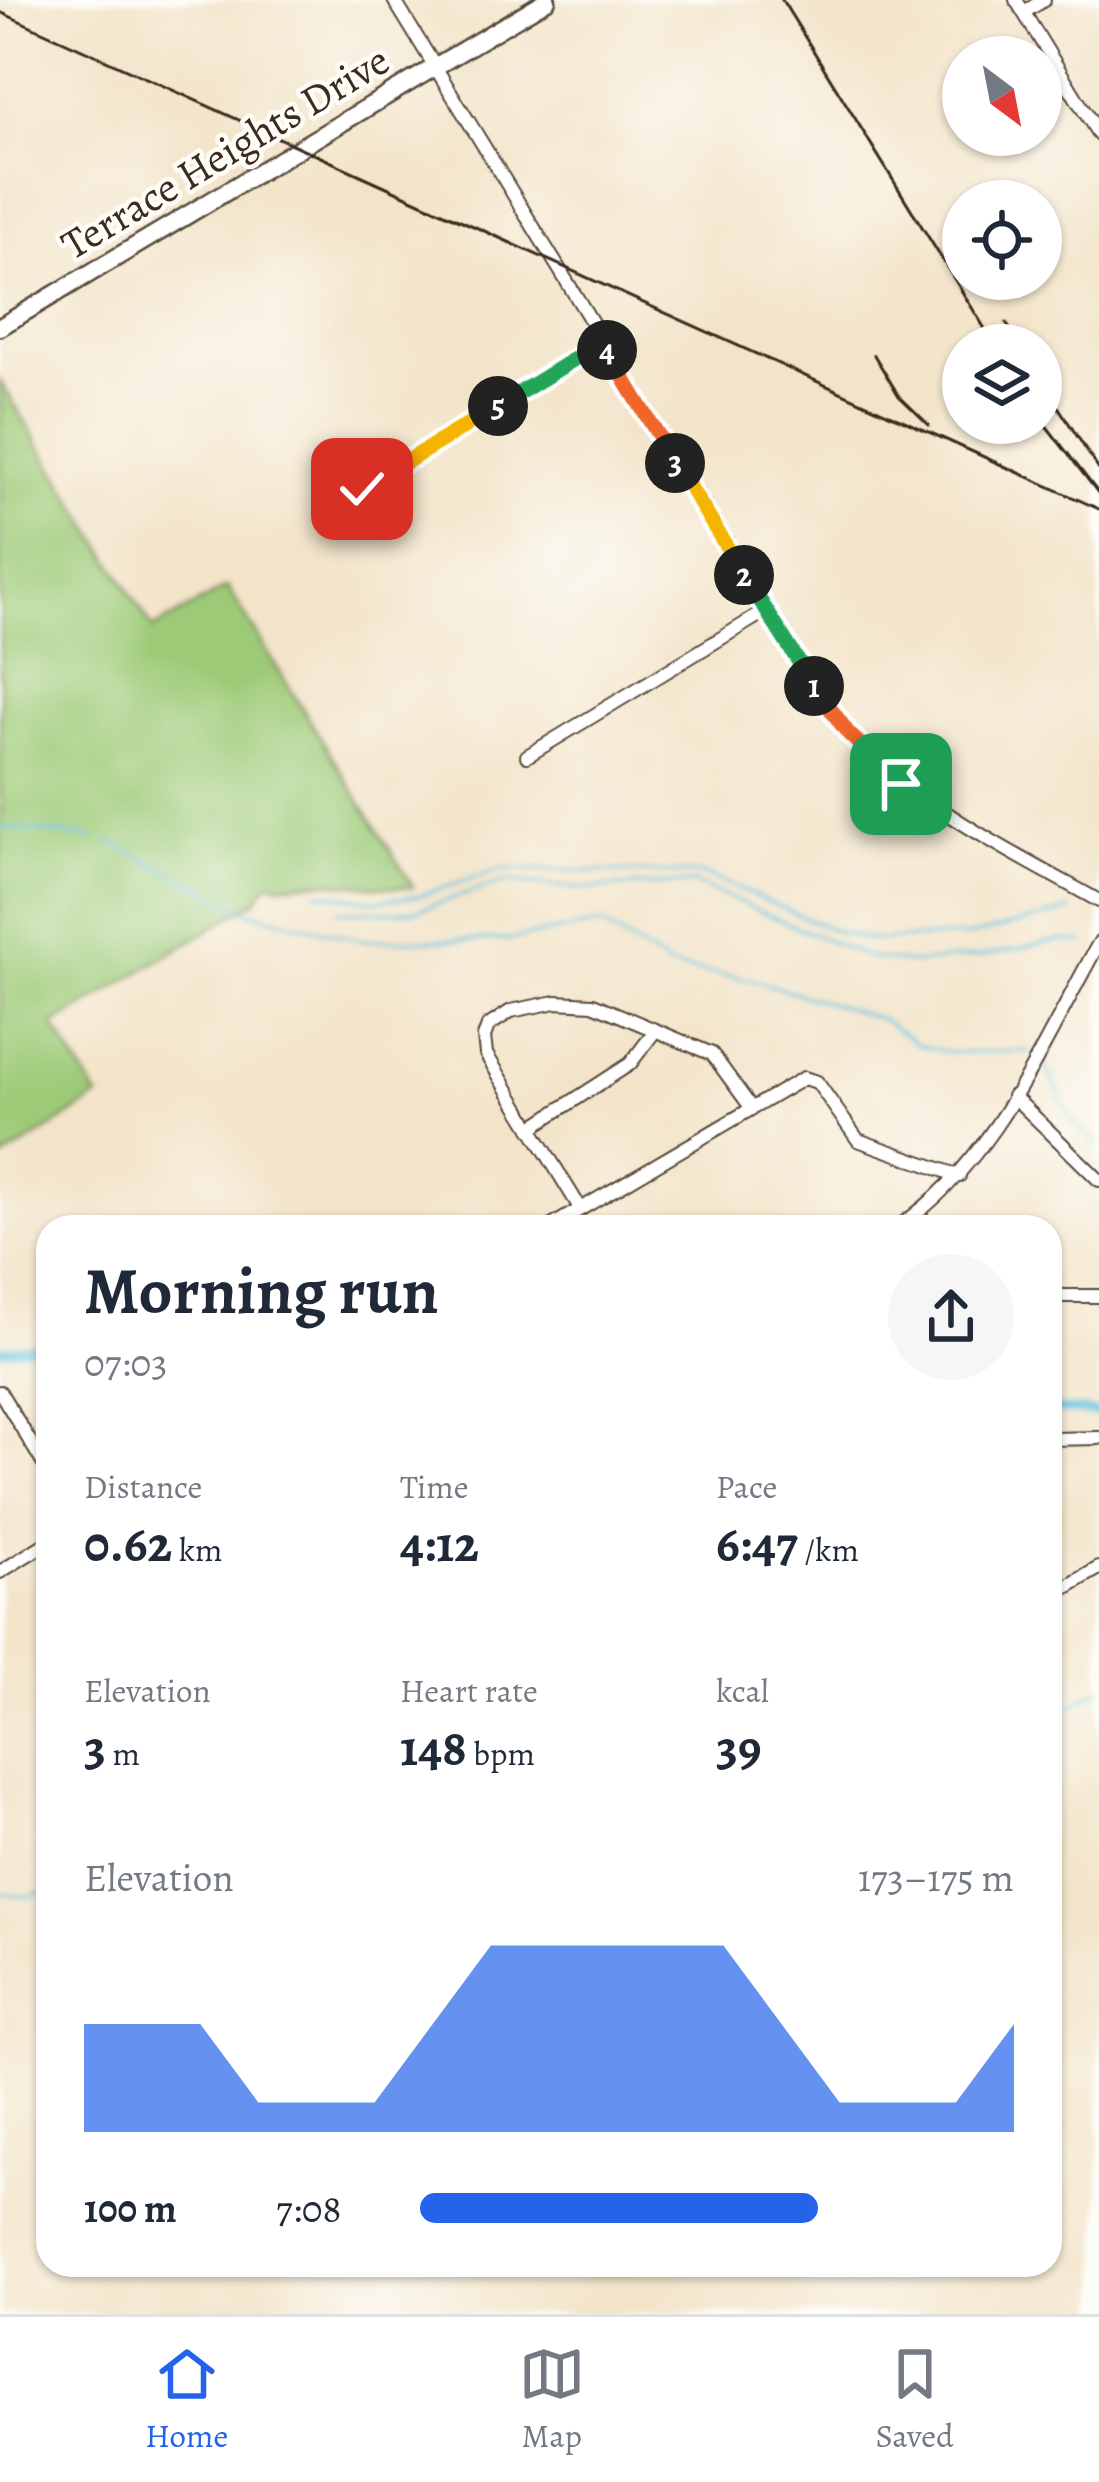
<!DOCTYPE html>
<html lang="en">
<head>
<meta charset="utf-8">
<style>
  body { margin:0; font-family:Alegreya,serif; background:#f6f6f7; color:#1f2937; height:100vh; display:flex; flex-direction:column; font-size:45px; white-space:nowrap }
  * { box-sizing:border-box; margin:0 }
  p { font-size:39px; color:#747a83 }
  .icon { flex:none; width:66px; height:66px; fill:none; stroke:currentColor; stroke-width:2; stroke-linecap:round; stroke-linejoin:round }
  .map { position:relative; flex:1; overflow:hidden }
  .panel { position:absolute; left:36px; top:1215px; width:1026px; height:1062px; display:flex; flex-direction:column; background:#fff; border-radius:36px; box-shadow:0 3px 9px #0004 }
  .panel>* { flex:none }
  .needle { width:78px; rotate:148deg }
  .buttons { position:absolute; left:942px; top:36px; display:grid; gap:24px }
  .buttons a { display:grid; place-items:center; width:120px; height:120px; border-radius:50%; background:#fff; box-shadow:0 3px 9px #0004; font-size:60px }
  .pin { position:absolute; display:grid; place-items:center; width:102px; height:102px; color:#fff; margin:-51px; border-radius:24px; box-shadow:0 6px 18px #0006 }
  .km { position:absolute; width:60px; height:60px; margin:-30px; border-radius:50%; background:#222; color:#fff; font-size:33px; line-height:60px; text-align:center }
  .round { display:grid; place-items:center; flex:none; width:126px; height:126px; border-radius:63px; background:#f6f6f7 }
  .summary { display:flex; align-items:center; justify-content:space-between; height:204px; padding:0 48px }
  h1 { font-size:66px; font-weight:600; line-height:90px }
  .figures { display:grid; grid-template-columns:repeat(3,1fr); gap:18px; height:204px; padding:12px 48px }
  .figures div { display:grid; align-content:center }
  .figures b { font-size:51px; font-weight:600 }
  .figures small { font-size:33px; font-weight:400 }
  .figures p { font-size:33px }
  .chart { height:336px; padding:24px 48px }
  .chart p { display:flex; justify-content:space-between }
  .chart svg { width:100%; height:216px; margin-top:12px; fill:#2563eb; opacity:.7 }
  ul { padding:0 48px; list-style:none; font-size:39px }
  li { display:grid; grid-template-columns:192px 144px 1fr; align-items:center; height:90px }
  li i { height:30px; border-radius:15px; background:#2563eb }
  .tabs { display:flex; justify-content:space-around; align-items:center; height:168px; border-top:3px solid #e0e1e3; background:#fff; font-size:33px; color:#747a83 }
  .tabs a { display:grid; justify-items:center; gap:6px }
  .tabs .current { color:#2563eb }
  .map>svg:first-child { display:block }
  .green { fill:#9dca77; stroke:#6c7a4a; stroke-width:3 }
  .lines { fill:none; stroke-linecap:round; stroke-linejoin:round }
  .stream { stroke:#5dc0dc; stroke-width:3 }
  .canal { stroke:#5dc0dc; stroke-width:9 }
  .minor-casing { stroke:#574638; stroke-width:16 }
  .major-casing { stroke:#574638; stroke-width:21 }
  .minor { stroke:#fff; stroke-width:12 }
  .major { stroke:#fff; stroke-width:16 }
  .rail { stroke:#3b2a1e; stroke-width:3 }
  .split-1-casing { stroke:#fff; stroke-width:24 }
  .split-2-casing { stroke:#fff; stroke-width:24 }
  .split-3-casing { stroke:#fff; stroke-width:24 }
  .split-4-casing { stroke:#fff; stroke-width:24 }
  .split-5-casing { stroke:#fff; stroke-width:24 }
  .split-6-casing { stroke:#fff; stroke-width:24 }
  .split-1 { stroke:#f0652b; stroke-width:15 }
  .split-2 { stroke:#22a559; stroke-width:15 }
  .split-3 { stroke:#f5b400; stroke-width:15 }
  .split-4 { stroke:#f0652b; stroke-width:15 }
  .split-5 { stroke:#22a559; stroke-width:15 }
  .split-6 { stroke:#f5b400; stroke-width:15 }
  .labels { text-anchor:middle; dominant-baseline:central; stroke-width:9; stroke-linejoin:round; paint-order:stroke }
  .street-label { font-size:42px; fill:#3b2a1e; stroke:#fdfcf7 }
</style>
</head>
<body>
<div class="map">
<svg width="1099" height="2314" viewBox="0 0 1099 2314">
  <rect width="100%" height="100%" fill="#fdfcf7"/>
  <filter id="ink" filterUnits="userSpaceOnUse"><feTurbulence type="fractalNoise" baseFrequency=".00833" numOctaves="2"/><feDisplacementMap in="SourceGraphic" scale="24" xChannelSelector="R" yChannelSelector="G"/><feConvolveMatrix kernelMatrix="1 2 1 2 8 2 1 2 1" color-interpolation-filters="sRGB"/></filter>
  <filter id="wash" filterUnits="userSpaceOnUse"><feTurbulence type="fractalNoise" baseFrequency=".004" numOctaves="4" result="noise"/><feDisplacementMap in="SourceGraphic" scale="48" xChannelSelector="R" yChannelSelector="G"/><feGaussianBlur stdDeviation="2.7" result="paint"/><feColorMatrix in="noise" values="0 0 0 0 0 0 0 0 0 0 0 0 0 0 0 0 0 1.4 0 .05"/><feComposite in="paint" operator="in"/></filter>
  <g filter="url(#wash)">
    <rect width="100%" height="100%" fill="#f3e4c9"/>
    <path class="green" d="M0,381L153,629L227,587L413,887C379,890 348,881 315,882C297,882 286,887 268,883L256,901L53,1025L98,1097L0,1161Z"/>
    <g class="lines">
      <g class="stream">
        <path d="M0,827L94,838"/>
        <path d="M109,841L249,912L362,940H507L601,924L671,967L754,980L881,1019L919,1045L951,1053L1029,1051"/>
        <path d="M317,892L375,901L421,895L501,869L704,874L840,933L873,940L970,936L1071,910"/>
        <path d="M338,911H415L506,881L584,889L694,883L869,958L913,963L979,957L1059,940L1085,943"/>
        <path d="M1042,1058L1072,1121L1099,1145"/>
        <path d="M1050,1721L1099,1689"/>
        <path d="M0,1893L27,1897L48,1890"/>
      </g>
      <g class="canal">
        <path d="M0,1350L48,1345"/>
        <path d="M1050,1409L1099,1413"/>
      </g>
    </g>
  </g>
  <g filter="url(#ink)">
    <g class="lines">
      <g class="minor-casing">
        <g id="minor">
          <path d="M394,0L830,710C902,799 1001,846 1099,901"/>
          <path d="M1016,0L1099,135"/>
          <path d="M1024,12L1044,0"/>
          <path d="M362,489L602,342"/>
          <path d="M527,756L766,611"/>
          <path d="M1013,1096L1099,1180"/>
          <path d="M531,1128L630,1064L655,1031"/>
          <path d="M580,1208L486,1054L484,1037L488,1026L511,1011L556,1002L593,1004L712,1054L750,1106"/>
          <path d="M550,1227L804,1078L817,1082L858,1140L959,1176"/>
          <path d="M898,1227C996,1161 1043,1042 1099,943"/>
          <path d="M1050,1296H1099"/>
          <path d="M0,1392L48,1471"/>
          <path d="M1050,1439L1099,1438"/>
          <path d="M0,1572L48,1542"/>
          <path d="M1050,1597L1099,1568"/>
        </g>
      </g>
      <g class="major-casing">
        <path id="major" d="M0,327L547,0"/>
      </g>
      <use href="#minor" class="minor"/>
      <use href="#major" class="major"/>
      <g class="rail">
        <path d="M782,0L995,345"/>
        <path d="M0,12L1099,509"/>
        <path d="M1006,323L1020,345"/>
        <path d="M874,355L899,396L929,425"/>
        <path d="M1041,380L1099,470"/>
        <path d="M1041,419L1099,494"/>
      </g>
    </g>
  </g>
  <g class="lines" filter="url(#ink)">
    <g class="split-1-casing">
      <path id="split-1" d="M814,686L848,733L901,784"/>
    </g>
    <g class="split-2-casing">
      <path id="split-2" d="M744,575L814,686"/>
    </g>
    <g class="split-3-casing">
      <path id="split-3" d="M675,463L744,575"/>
    </g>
    <g class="split-4-casing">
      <path id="split-4" d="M607,350L675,463"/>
    </g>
    <g class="split-5-casing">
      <path id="split-5" d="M498,406L602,342L607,350"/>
    </g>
    <g class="split-6-casing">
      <path id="split-6" d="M362,489L498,406"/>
    </g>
    <use href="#split-1" class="split-1"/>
    <use href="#split-2" class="split-2"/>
    <use href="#split-3" class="split-3"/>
    <use href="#split-4" class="split-4"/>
    <use href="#split-5" class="split-5"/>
    <use href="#split-6" class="split-6"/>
  </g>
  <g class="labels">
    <g class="street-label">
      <text transform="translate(225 152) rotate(-31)">Terrace Heights Drive</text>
    </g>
  </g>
</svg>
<div class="buttons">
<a><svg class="needle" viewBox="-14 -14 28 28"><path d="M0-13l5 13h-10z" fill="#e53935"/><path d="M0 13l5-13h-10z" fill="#747a83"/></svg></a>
<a><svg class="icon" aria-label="locate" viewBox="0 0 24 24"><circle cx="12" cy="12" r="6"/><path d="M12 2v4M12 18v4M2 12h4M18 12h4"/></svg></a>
<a><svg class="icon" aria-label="layers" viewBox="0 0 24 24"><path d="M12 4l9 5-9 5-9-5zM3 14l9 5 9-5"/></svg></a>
</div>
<div class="pin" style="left:901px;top:784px;background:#1e9e55"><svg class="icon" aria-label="arrive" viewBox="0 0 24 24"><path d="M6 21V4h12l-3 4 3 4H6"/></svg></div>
<div class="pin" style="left:362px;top:489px;background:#d93025"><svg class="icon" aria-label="check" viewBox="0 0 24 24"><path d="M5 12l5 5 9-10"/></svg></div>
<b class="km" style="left:814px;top:686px">1</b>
<b class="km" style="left:744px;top:575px">2</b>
<b class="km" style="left:675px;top:463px">3</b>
<b class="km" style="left:607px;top:350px">4</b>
<b class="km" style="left:498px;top:406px">5</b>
<section class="panel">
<div class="summary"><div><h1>Morning run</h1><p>07:03</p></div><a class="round"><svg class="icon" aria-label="share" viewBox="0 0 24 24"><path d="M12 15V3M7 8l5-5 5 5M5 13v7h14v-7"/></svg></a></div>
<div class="figures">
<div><p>Distance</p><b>0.62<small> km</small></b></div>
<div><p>Time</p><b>4:12</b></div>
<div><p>Pace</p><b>6:47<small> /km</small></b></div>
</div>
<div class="figures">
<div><p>Elevation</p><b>3<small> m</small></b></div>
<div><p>Heart rate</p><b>148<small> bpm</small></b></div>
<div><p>kcal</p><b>39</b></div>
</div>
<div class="chart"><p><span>Elevation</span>173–175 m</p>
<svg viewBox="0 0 160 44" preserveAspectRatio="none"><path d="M0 44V22L10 22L20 22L30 38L40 38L50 38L60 22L70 6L80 6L90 6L100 6L110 6L120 22L130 38L140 38L150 38L160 22V44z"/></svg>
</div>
<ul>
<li><b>100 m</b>7:08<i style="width:67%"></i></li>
</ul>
</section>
</div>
<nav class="tabs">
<a class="current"><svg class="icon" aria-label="home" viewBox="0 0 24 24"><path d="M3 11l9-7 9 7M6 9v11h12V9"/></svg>Home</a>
<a><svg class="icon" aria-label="map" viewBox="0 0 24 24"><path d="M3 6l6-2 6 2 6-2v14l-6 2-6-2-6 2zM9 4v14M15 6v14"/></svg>Map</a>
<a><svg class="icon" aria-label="saved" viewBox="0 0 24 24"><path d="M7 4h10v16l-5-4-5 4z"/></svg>Saved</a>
</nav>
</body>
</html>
